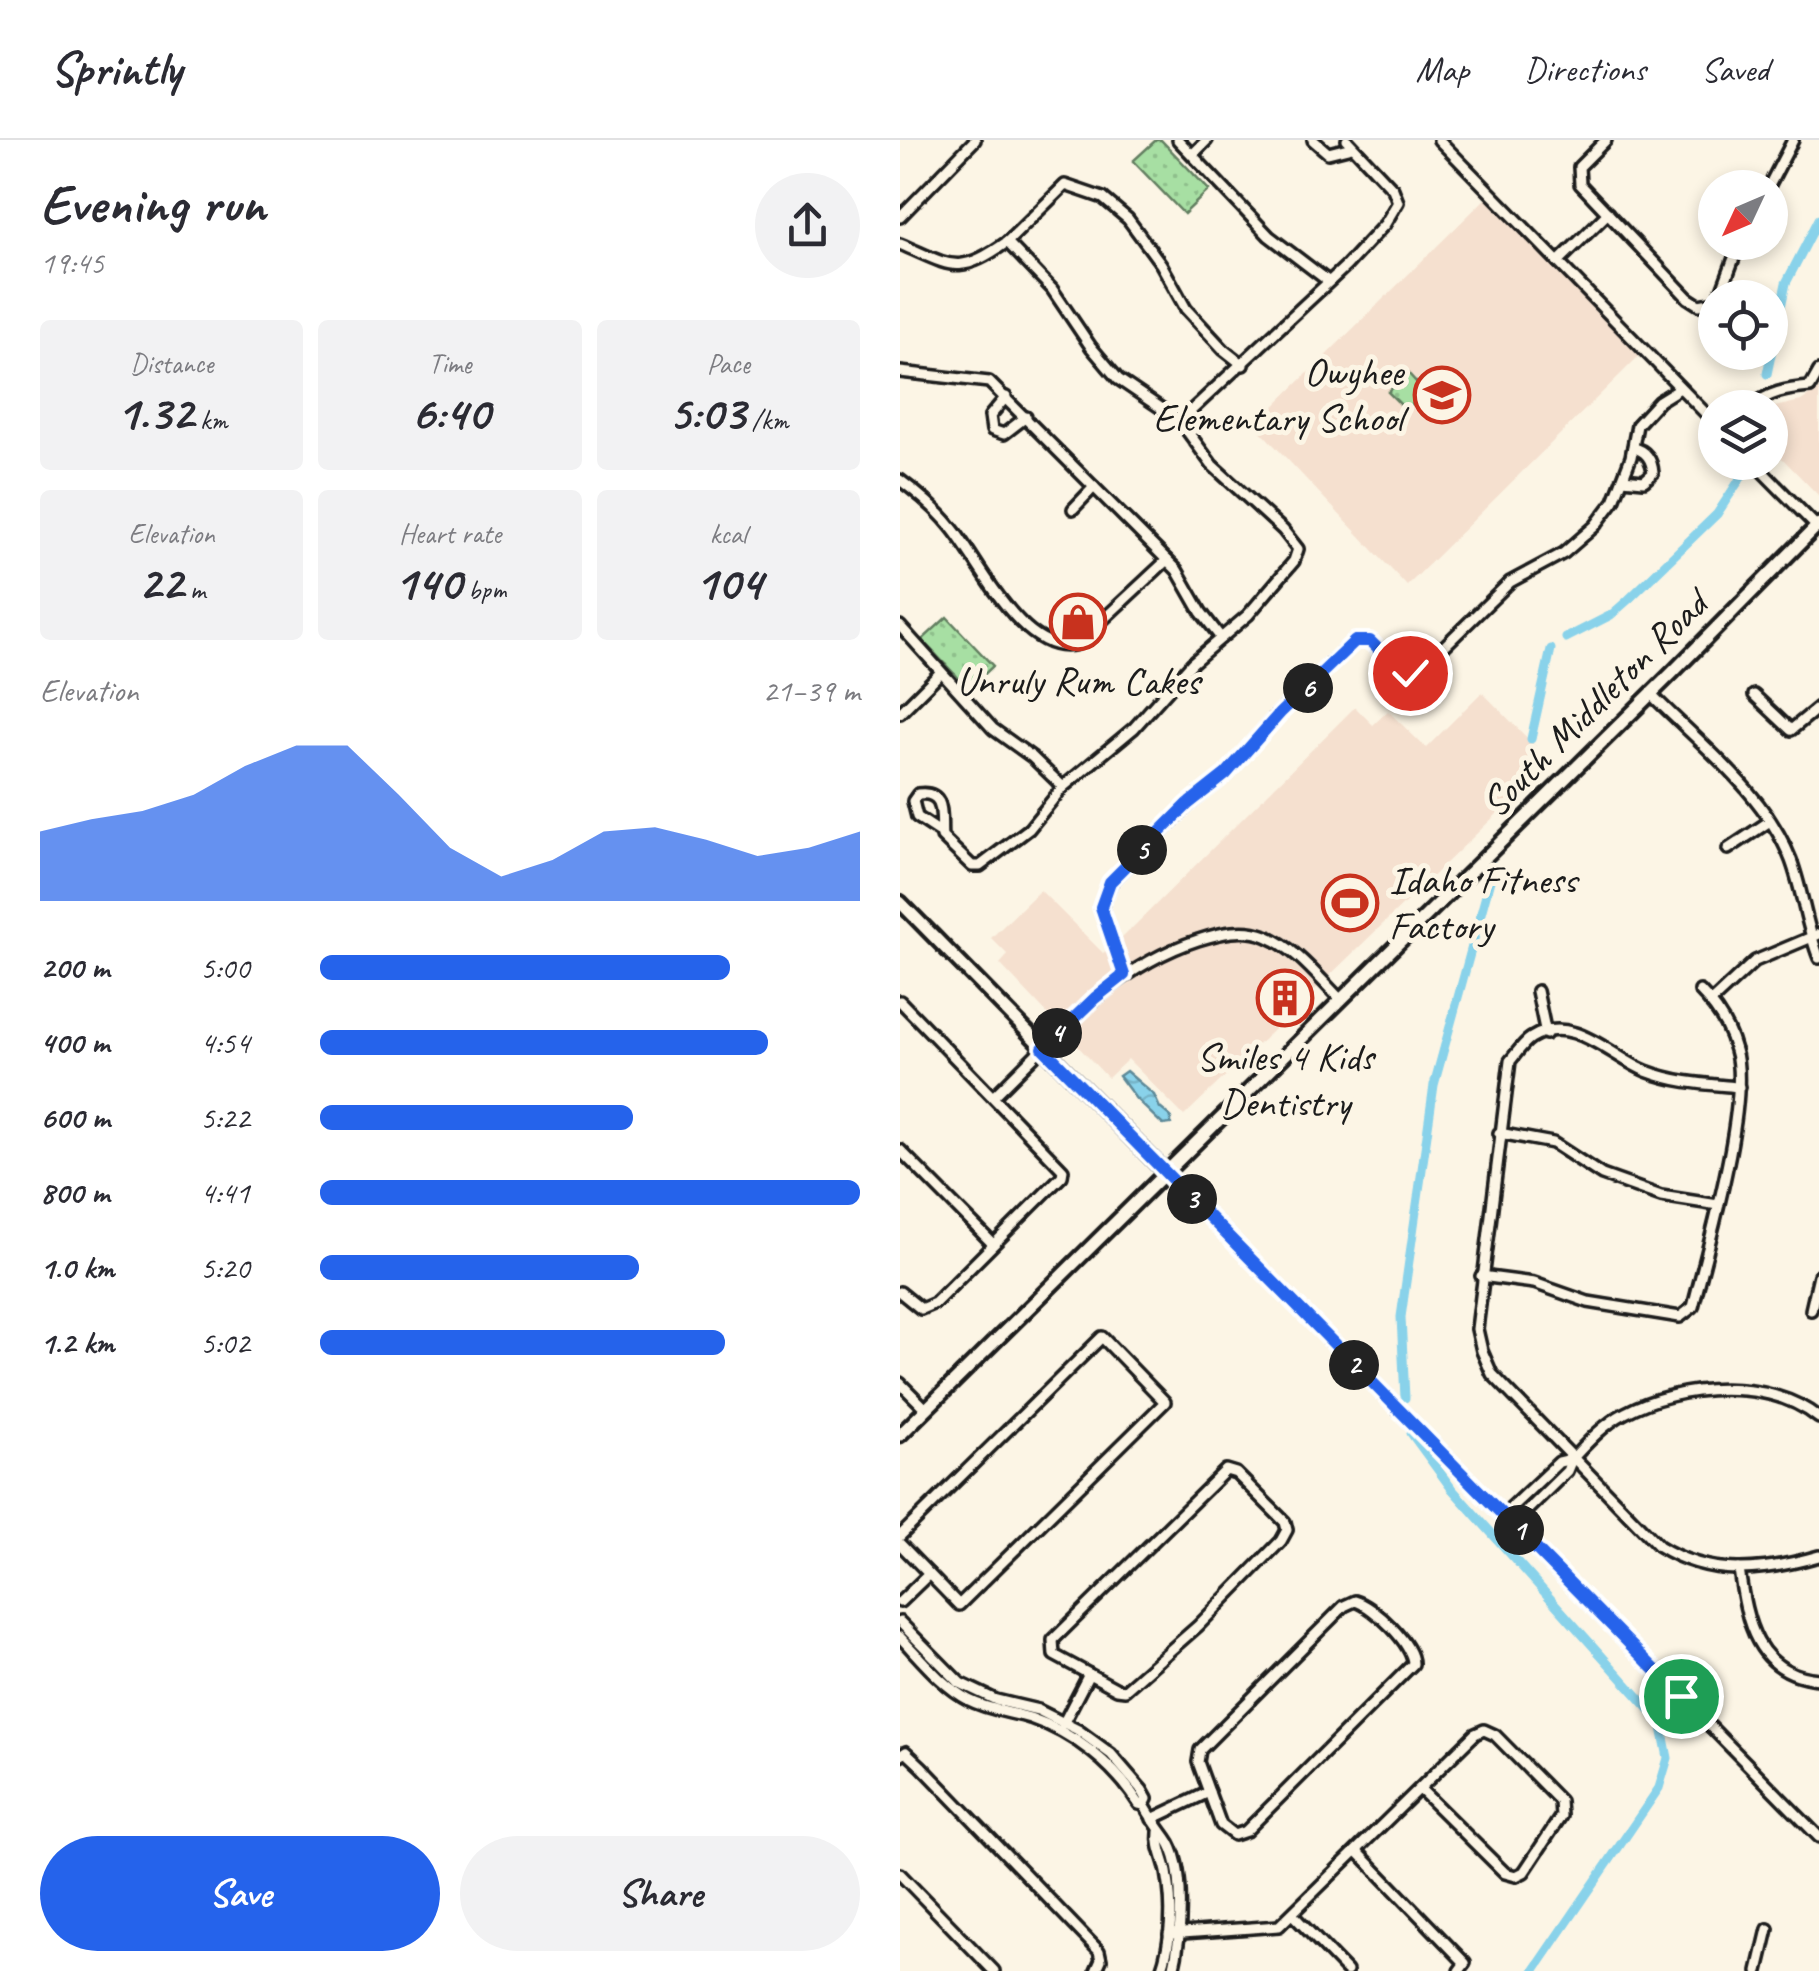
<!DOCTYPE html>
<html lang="en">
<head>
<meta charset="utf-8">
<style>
  body { margin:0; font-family:Caveat,sans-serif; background:#f2f2f3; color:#2b2b33; height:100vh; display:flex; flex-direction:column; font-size:38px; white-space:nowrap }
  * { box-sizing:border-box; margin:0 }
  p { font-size:32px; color:#7c7c81 }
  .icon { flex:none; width:55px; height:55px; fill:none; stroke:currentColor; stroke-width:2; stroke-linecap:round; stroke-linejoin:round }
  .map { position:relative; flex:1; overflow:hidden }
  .sheet { display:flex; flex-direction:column; background:#fff; width:900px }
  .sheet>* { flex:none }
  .needle { width:65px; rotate:226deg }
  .controls { position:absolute; left:798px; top:30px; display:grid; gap:20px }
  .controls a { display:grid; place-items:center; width:90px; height:90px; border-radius:50%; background:#fff; box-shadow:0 5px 15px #0003; font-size:50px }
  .pin { position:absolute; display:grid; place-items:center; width:85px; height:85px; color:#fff; margin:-42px; border:5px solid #fff; border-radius:50%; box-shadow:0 2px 10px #0007 }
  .km { position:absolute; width:50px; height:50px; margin:-25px; border-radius:50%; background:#222; color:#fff; font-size:28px; line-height:50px; text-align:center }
  .round { display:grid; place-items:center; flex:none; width:105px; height:105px; border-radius:52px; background:#f2f2f3 }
  .overview { display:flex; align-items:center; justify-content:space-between; height:170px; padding:0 40px }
  h1 { font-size:55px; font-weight:700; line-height:75px }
  .metrics { display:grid; grid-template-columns:repeat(3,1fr); gap:15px; height:170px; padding:10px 40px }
  .metrics div { display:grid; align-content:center; border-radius:10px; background:#f2f2f3; text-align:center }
  .metrics b { font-size:50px; font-weight:700 }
  .metrics small { font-size:28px; font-weight:400 }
  .metrics p { font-size:28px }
  .chart { height:280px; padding:20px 40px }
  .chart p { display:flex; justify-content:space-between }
  .chart svg { width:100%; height:180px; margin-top:10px; fill:#2563eb; opacity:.7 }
  .cta { display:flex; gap:20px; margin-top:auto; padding:20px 40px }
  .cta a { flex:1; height:115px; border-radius:60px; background:#2563eb; color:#fff; font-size:40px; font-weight:700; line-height:115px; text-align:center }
  .cta a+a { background:#f2f2f3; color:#2b2b33 }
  ul { padding:0 40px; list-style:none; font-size:32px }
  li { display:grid; grid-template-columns:160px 120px 1fr; align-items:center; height:75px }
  li i { height:25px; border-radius:12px; background:#2563eb }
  header { display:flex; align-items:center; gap:60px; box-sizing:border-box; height:140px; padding:0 50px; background:#fff; border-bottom:2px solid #e1e1e2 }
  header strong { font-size:48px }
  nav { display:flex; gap:55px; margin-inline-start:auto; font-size:35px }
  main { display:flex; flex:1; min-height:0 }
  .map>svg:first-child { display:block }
  .built { fill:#f5e0cf }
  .park { fill:url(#park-dots); stroke:#627e60; stroke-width:2.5 }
  .water { fill:url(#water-waves); stroke:#5d8998; stroke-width:2.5 }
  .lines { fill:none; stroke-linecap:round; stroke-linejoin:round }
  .canal { stroke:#89d2ea; stroke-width:9 }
  .minor-casing { stroke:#1c1c1c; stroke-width:16 }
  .major-casing { stroke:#1c1c1c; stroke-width:19 }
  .minor { stroke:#fcf5e5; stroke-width:9 }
  .major { stroke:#fcf5e5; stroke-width:11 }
  .route-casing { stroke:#fff; stroke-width:20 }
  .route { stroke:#2563eb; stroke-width:12 }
  .labels { text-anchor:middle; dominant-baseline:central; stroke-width:10; stroke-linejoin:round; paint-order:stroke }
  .poi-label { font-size:40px; fill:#1c1c1c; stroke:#fcf5e5 }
  .street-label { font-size:40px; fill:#1c1c1c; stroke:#fcf5e5 }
</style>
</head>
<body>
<header>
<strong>Sprintly</strong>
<nav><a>Map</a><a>Directions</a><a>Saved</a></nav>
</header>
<main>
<section class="sheet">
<div class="overview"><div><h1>Evening run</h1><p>19:45</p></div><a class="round"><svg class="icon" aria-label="share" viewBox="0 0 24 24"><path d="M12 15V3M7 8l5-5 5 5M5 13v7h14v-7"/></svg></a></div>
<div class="metrics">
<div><p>Distance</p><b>1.32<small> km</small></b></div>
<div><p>Time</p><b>6:40</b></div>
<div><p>Pace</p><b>5:03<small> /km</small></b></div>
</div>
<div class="metrics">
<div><p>Elevation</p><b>22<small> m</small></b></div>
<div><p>Heart rate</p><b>140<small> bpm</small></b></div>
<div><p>kcal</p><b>104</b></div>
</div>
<div class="chart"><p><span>Elevation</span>21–39 m</p>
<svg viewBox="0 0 160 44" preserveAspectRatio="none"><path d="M0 44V27L10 24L20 22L30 18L40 11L50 6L60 6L70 18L80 31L90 38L100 34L110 27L120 26L130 29L140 33L150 31L160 27V44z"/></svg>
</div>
<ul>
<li><b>200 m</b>5:00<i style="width:76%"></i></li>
<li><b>400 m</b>4:54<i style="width:83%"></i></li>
<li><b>600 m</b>5:22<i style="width:58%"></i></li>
<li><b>800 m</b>4:41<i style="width:100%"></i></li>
<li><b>1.0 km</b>5:20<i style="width:59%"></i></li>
<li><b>1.2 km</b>5:02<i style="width:75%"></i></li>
</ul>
<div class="cta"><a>Save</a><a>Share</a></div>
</section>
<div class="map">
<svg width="919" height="1831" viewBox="0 0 919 1831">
  <defs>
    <pattern id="park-dots" width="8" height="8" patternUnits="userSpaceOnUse" patternTransform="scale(2.5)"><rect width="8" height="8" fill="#a7dfa3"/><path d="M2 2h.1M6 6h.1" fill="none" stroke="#8fbf8c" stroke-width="1.8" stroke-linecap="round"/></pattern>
    <pattern id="water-waves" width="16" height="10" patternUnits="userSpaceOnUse" patternTransform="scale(2.5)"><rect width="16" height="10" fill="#89d2ea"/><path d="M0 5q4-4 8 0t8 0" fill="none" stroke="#76b4c8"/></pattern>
  </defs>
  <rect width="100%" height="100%" fill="#fcf5e5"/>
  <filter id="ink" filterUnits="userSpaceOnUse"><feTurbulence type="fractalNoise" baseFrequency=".01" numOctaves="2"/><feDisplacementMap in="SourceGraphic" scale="20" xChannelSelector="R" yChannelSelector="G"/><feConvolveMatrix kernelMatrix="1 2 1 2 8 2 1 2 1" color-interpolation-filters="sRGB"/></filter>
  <g filter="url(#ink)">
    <g class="built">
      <path d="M587,57L739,216L507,446L355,285Z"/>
      <path d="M919,249V356L870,306V268L901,261Z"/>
      <path d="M582,552L636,607L626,646L284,976L228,919L208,938L100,824L108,815L91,798L140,750L203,813L221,799L455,567L473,585L488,571L526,608Z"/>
    </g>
    <g class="park">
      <path d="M256,0H261L309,50L284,74L233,21Z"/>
      <path d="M508,233L525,252L506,270L488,252Z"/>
      <path d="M47,477L93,526L69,549L22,500Z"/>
    </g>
    <path class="water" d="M226,931L254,955L260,968L271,977V984L263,985L236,959L219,936Z"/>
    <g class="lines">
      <g class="canal">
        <path d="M867,234L886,143L919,79"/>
        <path d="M666,498L711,475L728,460L817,374L844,333"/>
        <path d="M631,599L651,509"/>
        <path d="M505,1258L501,1177L534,945L594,726"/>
        <path d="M511,1293L552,1349L761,1582L768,1618L759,1648L634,1831"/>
      </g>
      <g class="minor-casing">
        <g id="minor">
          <path d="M278,0L369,96L428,141"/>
          <path d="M413,0L428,13L452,7"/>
          <path d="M539,0L815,283"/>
          <path d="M706,0L679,27L680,44L788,158L799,165L815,162"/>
          <path d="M293,14L307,0"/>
          <path d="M868,48L893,0"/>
          <path d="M0,77L75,0"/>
          <path d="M107,102L165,45L203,58L228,79L261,124L286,169L324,210L343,225"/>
          <path d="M0,104C52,126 57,137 107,102L152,149L191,207L218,239L280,281L312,325L383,390L398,409L394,421L348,475L292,523L234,588L163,647L129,689L80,726H72L42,697C40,679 48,650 18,654L13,661L17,677L40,692"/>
          <path d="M658,122L708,73"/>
          <path d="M819,158L840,102"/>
          <path d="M0,232L89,242L277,430L301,472L321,498"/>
          <path d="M106,257L90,276L92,290L104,294L126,277"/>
          <path d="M850,268C868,252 887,249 910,247L919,231"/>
          <path d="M280,281L446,126L485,84L498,62L493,49L447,0"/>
          <path d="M853,322L919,389"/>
          <path d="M723,339L744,341L753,333C752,320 746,310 733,308"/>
          <path d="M0,340C19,354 37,369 52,388C78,419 124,520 177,504L267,420"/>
          <path d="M173,369L194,347"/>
          <path d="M0,486L93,589L132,617L163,647"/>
          <path d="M751,554C800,604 865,653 891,720C903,752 906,786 919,818"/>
          <path d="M854,555L891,590L919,567"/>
          <path d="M0,573L41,532"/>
          <path d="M828,709L870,681"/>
          <path d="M224,835L201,767L211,742L288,665L326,634L379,573L455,501H470L501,533L518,532L610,442L664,413L695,386L714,361L731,317L737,285L759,261L780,248"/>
          <path d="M637,851L646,894"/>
          <path d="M0,861L163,1030L162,1036L35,1163L21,1169L0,1152"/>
          <path d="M811,862L855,821L919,794"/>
          <path d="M839,947C806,944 777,943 746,931C711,917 672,872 631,898C623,903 616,914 610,921L577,1189L582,1211L592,1234L759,1406C810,1438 863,1432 919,1416"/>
          <path d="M94,956C157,895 212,828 298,800C320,793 344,787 366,796C396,808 418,837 441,860"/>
          <path d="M599,993L653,1003L702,1035L761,1056L818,1065"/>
          <path d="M0,1010L93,1104"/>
          <path d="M266,1033L919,1697"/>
          <path d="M581,1136L634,1143L688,1162L780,1177L793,1167C807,1110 851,961 835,910C829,887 817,868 800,851"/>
          <path d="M911,1170L919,1135"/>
          <path d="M0,1243L26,1269"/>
          <path d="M672,1319C688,1302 704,1284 725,1273C779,1244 869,1237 919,1278"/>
          <path d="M326,1330L336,1333L385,1382L387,1390L381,1401L298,1486L225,1550L217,1549L154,1515L153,1500Z"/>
          <path d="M604,1374L659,1322L672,1319L667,1331L613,1384"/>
          <path d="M0,1396L202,1197L265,1262L59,1465L0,1404"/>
          <path d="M839,1429C846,1481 856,1534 919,1539"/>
          <path d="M455,1461C474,1466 514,1505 513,1524L346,1691L334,1695L321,1685L298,1622L300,1610L444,1466Z"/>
          <path d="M0,1462L29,1434"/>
          <path d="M0,1482L60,1543L96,1560L138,1570L178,1590L211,1614L242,1650L247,1659L244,1665"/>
          <path d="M0,1497C21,1519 42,1546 69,1560C88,1570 110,1572 130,1578C174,1593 214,1624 239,1664L244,1665C251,1677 258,1687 266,1698C287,1726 281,1799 273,1831"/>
          <path d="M163,1584L189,1534"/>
          <path d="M0,1616L6,1612L22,1627L199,1811L201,1820L196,1831"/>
          <path d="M252,1679L309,1652"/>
          <path d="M259,1692C257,1706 264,1718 267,1732C273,1765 272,1800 261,1831"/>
          <path d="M458,1712L565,1823L559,1831"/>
          <path d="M0,1734L94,1831"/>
          <path d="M392,1774L447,1831"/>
          <path d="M269,1794L379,1786L575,1594L584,1590L595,1595L660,1661L661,1676L624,1732L616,1736L605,1733L520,1649"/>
          <path d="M858,1831L868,1789"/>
        </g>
      </g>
      <g class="major-casing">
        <g id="major">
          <path d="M0,762L266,1033"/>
          <path d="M0,1295L772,533L919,384"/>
        </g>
      </g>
      <use href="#minor" class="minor"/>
      <use href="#major" class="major"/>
    </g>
  </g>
  <g class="lines" filter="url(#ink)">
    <g class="route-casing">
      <path id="route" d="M510,533H502L470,501H455L380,573L326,634L288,664L210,742L201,767L224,835L195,858L143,908L781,1556"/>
    </g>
    <use href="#route" class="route"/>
  </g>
  <defs>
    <g id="school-ring" transform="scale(2.875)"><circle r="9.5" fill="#fcf5e5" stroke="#c8321e" stroke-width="1.5"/><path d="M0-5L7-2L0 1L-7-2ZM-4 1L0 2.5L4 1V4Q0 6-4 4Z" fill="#c8321e"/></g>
    <g id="shop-ring" transform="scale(2.875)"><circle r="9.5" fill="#fcf5e5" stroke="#c8321e" stroke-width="1.5"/><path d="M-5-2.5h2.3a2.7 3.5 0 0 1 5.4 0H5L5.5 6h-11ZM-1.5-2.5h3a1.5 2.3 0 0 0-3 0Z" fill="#c8321e"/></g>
    <g id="stadium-ring" transform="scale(2.875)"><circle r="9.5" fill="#fcf5e5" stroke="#c8321e" stroke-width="1.5"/><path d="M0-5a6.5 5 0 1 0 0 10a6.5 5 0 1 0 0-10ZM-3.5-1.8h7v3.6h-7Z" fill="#c8321e"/></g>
    <g id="building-ring" transform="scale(2.875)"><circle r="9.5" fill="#fcf5e5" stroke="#c8321e" stroke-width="1.5"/><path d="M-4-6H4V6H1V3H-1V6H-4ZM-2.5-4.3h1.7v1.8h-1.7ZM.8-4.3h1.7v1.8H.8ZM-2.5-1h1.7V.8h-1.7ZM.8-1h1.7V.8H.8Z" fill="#c8321e"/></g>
  </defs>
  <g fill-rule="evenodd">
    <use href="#school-ring" x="542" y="255"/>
    <use href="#shop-ring" x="178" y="482"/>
    <use href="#stadium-ring" x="450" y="763"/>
    <use href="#building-ring" x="385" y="858"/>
  </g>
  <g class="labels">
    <g class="poi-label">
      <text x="503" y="232" text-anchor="end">Owyhee<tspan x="503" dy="46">Elementary School</tspan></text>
      <text x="178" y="541">Unruly Rum Cakes</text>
      <text x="489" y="740" text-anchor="start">Idaho Fitness<tspan x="489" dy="46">Factory</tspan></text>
      <text x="385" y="917">Smiles 4 Kids<tspan x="385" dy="46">Dentistry</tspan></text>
    </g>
    <g class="street-label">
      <text transform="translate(694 564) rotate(-45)">South Middleton Road</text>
    </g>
  </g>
</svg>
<div class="controls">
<a><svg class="needle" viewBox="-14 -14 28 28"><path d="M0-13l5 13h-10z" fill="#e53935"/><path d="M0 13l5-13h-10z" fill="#7c7c81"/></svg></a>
<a><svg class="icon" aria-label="locate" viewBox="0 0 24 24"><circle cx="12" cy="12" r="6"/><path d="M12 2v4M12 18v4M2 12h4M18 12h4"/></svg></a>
<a><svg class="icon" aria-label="layers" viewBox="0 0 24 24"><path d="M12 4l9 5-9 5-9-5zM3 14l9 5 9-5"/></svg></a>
</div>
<div class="pin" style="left:781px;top:1556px;background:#1e9e55"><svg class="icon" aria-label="arrive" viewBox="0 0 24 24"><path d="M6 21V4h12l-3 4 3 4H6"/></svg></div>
<div class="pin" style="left:510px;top:533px;background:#d93025"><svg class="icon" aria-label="check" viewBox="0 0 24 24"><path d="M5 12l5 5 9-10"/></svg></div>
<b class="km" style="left:619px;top:1390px">1</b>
<b class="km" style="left:454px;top:1225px">2</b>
<b class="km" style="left:292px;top:1059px">3</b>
<b class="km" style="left:157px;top:893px">4</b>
<b class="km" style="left:242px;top:710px">5</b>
<b class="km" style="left:408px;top:548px">6</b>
</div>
</main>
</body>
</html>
